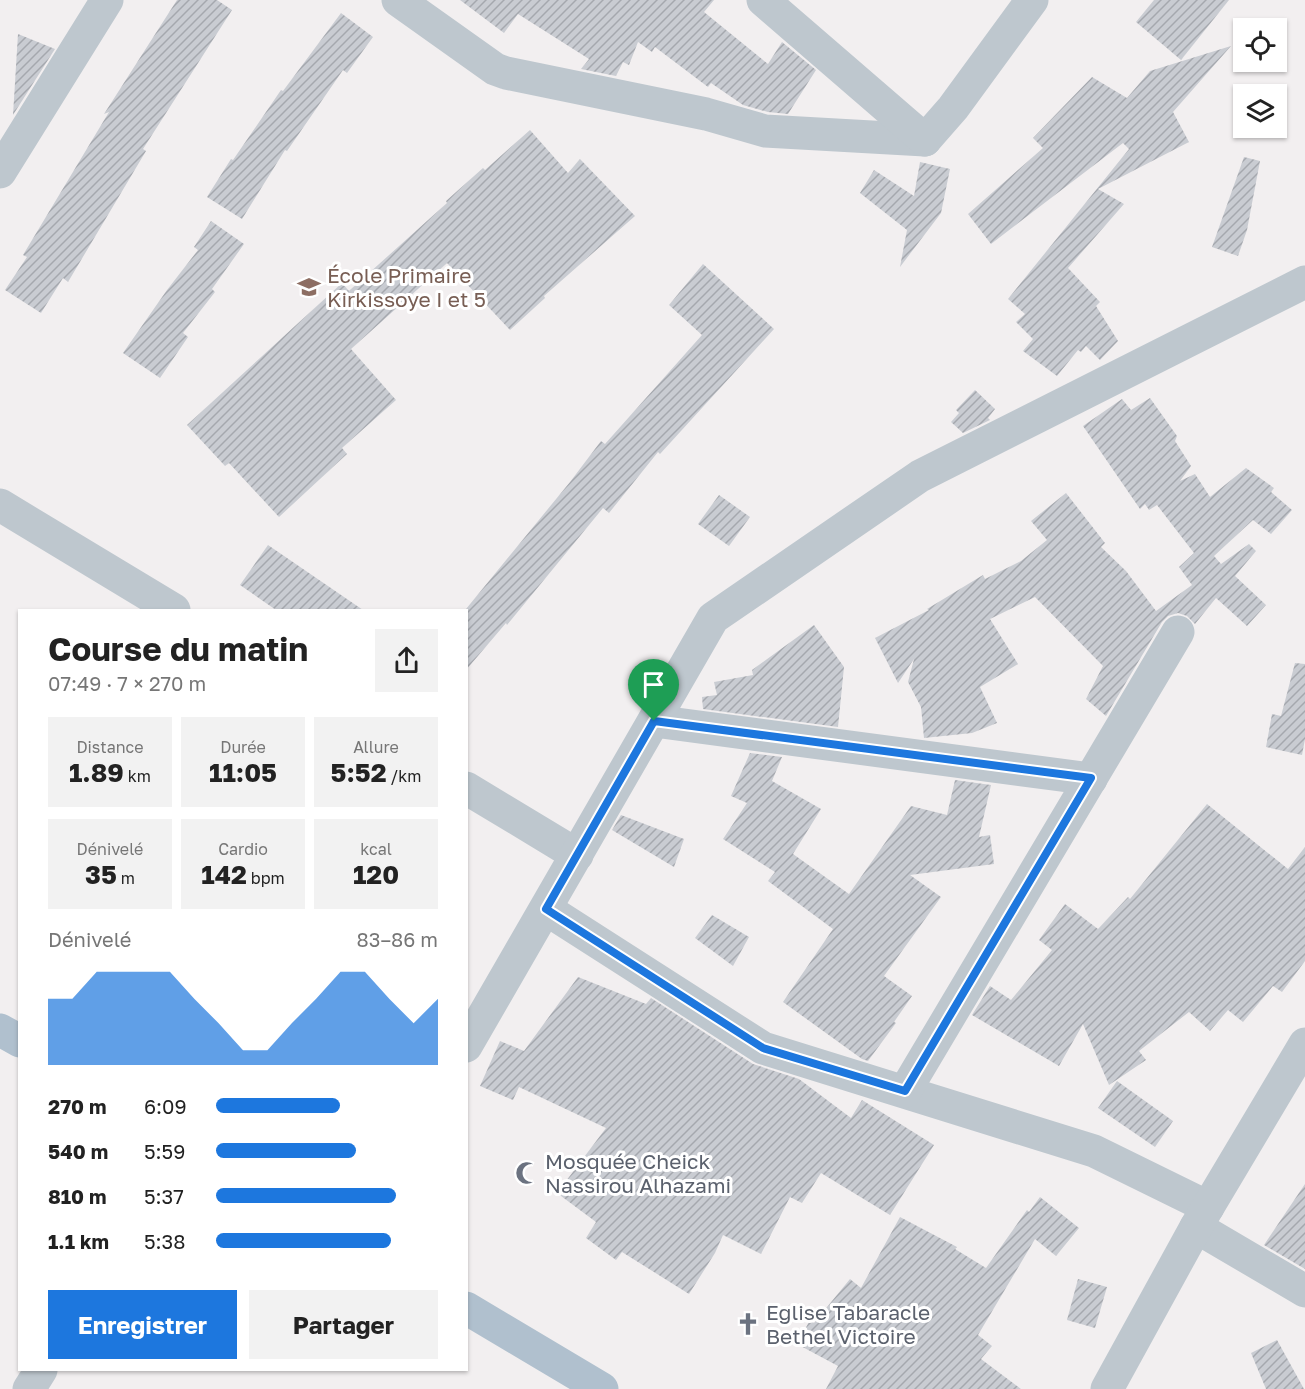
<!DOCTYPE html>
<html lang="fr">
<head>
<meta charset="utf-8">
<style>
  body { margin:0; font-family:"Golos Text",sans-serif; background:#f2f2f2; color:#222; height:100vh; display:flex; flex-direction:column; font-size:22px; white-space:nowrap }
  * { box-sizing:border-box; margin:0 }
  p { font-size:20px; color:#767676 }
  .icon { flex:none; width:33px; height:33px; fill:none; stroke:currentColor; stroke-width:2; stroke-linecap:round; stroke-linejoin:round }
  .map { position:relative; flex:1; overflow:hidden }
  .details { position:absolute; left:18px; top:609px; width:450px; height:762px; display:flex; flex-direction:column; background:#fff; border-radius:0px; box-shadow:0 2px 4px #0004 }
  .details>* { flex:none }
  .buttons { position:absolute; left:1233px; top:18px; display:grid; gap:12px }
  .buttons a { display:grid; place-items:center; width:54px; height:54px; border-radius:0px; background:#fff; box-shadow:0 2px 4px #0004; font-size:30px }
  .pin { position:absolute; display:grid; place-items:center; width:51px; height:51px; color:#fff; margin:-62px -26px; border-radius:50% 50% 50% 0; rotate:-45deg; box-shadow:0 0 6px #0007 }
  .pin .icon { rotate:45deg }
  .round { display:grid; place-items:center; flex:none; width:63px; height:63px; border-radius:0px; background:#f2f2f2 }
  .headline { display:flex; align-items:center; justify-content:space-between; height:102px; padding:0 30px }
  h1 { font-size:33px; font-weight:700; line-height:45px }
  .metrics { display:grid; grid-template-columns:repeat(3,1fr); gap:9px; height:102px; padding:6px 30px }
  .metrics div { display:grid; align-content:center; border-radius:0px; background:#f2f2f2; text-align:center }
  .metrics b { font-size:26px; font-weight:700 }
  .metrics small { font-size:16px; font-weight:400 }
  .metrics p { font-size:16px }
  .chart { height:168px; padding:12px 30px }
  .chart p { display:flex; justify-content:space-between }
  .chart svg { width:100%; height:108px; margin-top:6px; fill:#1d77de; opacity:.7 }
  .action { display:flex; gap:12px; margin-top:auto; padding:12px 30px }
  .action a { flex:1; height:69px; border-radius:0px; background:#1d77de; color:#fff; font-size:24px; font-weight:700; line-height:69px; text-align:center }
  .action a+a { background:#f2f2f2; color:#222 }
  ul { padding:0 30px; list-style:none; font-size:20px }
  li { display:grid; grid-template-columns:96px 72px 1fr; align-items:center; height:45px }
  li i { height:15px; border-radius:8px; background:#1d77de }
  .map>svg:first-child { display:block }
  .building { fill:url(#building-hatch) }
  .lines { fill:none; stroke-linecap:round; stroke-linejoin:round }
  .minor { stroke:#bec7ce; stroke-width:33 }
  .major { stroke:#b0c0ce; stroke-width:33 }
  .route-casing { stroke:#fff; stroke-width:12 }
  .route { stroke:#1d77de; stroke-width:8 }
  .labels { text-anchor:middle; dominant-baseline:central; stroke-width:6; stroke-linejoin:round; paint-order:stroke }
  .education-label { font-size:21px; fill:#785e54; stroke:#fff; text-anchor:start }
  .worship-label { font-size:21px; fill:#5b616d; stroke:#fff; text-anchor:start }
</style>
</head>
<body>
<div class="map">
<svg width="1305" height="1389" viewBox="0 0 1305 1389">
  <defs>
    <pattern id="building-hatch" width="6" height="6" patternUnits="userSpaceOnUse" patternTransform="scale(1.5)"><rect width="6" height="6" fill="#c9ccd2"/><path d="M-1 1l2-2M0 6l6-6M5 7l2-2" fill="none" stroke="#a5a8ae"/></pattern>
  </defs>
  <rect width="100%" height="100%" fill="#f2eff0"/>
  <g class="building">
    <path d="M177,0H217L232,10L143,149L146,151L68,282L63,278L41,313L5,290L27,257L23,255L109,112L104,114Z"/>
    <path d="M460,0H714L704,12L768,64L782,42L816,70L788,114L768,112L743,105L711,83L708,87L655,47L652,52L638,42L629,65L623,62L616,76L581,69L589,59L518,14L504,33Z"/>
    <path d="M1154,0H1229L1181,60L1136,22Z"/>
    <path d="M341,13L373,37L347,73L343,70L287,151L285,150L242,219L207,197L231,159L233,160L281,90L283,91Z"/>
    <path d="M18,34L55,49L13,115Z"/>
    <path d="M1231,46L1173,112L1189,142L1098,189L1124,204L1068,268L1100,302L1096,306L1118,341L1100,360L1086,346L1081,352L1078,350L1057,376L1023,351L1033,339L1016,322L1025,314L1008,299L1129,149L1123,143L991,244L968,214L1043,148L1033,138L1092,77L1127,98L1150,71Z"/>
    <path d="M530,130L568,173L580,159L635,216L544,296L545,298L510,330L447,263L351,349L396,400L342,448L347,454L279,517L229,463L225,466L187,425L342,283L349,291L447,203L446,201L483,168L485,170Z"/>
    <path d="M1244,157L1260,161L1247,230L1238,256L1212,247Z"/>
    <path d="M920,162L950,169L941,213L900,267L907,230L860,193L874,170L914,196Z"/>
    <path d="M211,221L244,244L212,289L215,292L183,333L188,337L160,378L123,353L167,290L198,250L194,247Z"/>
    <path d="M703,264L774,329L660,454L658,452L609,513L603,508L507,625L506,623L466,670V609L570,482L601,441L605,444L702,335L669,305Z"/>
    <path d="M975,390L995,409L988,418L990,420L963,433L951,422L959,413L956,410Z"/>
    <path d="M1150,398L1177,436L1175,441L1191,466L1180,481L1195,474L1210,497L1246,468L1274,488L1271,492L1292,510L1271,534L1253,520L1214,556L1221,564L1249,544L1256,551L1235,576L1266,605L1247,626L1216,598L1195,624L1187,616L1178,613L1168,616L1162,622L1106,716L1086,699L1103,666L1035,597L990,619L1018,664L980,687L997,723L972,733L924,738L921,707L908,682L914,659L898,683L875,638L929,610L927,609L983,575L985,579L1021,561L1047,540L1031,521L1066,493L1105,543L1101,547L1126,571L1156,611L1192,585L1179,567L1194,553L1157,505L1149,510L1145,504L1140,509L1083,426L1122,399L1131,410Z"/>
    <path d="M719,495L750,517L729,546L698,524Z"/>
    <path d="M268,545L363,610H276L240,585Z"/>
    <path d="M814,625L844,667L838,727L703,709L702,697L717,695L714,682L753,675L752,670Z"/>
    <path d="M1295,663L1305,664V739L1302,755L1266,747L1272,714L1281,716Z"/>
    <path d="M750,753L782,757L772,781L821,809L793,854L849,894L911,806L947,815L955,780L991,785L979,837L990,835L994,864L910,875L941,897L884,976L912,996L894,1022L896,1023L868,1061L862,1059L783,1002L833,929L768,881L775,872L723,839L747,803L731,796Z"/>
    <path d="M1207,804L1288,869L1305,847V961L1282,992L1273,986L1243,1022L1228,1010L1210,1031L1189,1012L1139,1051L1146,1060L1109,1085L1083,1024L1059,1066L972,1015L990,986L1011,1000L1052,950L1039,940L1065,904L1098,929L1128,897L1130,899Z"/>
    <path d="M621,815L684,839L674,867L612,830Z"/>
    <path d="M712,915L749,937L733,966L695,938Z"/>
    <path d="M578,977L646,1004L651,998L753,1064L799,1079L851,1118L862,1100L934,1145L890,1215L821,1173L802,1203L790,1197L761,1254L723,1235L715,1253L689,1294L622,1252L616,1260L586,1238L596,1222L557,1193L606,1128L519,1087L513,1100L480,1086L500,1041L524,1051Z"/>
    <path d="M1117,1081L1173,1121L1155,1147L1098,1108Z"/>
    <path d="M1305,1184V1269L1264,1245Z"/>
    <path d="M1040,1197L1079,1228L1056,1256L1035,1239L978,1335L992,1346L981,1359L1021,1389H826L838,1366L797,1344L810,1320L814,1323L850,1279L861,1288L900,1217L957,1247L955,1249L986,1268L1027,1210L1029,1212Z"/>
    <path d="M1078,1279L1107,1287L1095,1328L1067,1320Z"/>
    <path d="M1277,1340L1304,1389H1266L1251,1353Z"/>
  </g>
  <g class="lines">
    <g class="minor">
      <path d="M398,0L495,69L506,73L706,114L765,131L925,140"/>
      <path d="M763,0L925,140L953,108L1032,0"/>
      <path d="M0,172L107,0"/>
      <path d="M0,505L174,610"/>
      <path d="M654,721L1091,779"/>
      <path d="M466,788L577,855"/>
      <path d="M546,909L763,1048L1094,1151L1208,1207"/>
      <path d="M466,1046L713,618L920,476L1305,282"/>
      <path d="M905,1091L1178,632"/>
      <path d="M1196,1227L1305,1291"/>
      <path d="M29,1389L41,1370"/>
      <path d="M1107,1389L1196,1227L1305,1044"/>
    </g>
    <g class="major">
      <path d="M0,1030L20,1041"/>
      <path d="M466,1308L602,1389"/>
    </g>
  </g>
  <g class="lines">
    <g class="route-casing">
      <path id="route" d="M654,721L1091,778L905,1091L763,1048L546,909Z"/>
    </g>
    <use href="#route" class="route"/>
  </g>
  <defs>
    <g id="school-bare" transform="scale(1.8)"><path d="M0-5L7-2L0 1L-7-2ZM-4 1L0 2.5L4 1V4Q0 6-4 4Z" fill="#8d6e63" stroke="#fff" stroke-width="2.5" paint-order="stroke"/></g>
    <g id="mosque-bare" transform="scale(1.8)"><path d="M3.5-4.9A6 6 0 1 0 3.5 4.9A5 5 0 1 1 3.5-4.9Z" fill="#6b7280" stroke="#fff" stroke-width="2.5" paint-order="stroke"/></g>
    <g id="church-bare" transform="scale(1.8)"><path d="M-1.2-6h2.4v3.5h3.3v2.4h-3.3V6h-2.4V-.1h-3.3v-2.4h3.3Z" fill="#6b7280" stroke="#fff" stroke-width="2.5" paint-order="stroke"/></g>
  </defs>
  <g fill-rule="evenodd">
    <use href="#school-bare" x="309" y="287"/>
    <use href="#mosque-bare" x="527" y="1173"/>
    <use href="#church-bare" x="748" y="1324"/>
  </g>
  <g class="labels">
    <g class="education-label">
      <text x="327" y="275">École Primaire<tspan x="327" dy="24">Kirkissoye I et 5</tspan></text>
    </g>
    <g class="worship-label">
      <text x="545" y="1161">Mosquée Cheick<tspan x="545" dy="24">Nassirou Alhazami</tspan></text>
      <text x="766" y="1312">Eglise Tabaracle<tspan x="766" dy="24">Bethel Victoire</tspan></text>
    </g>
  </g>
</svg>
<div class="buttons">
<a><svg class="icon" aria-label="locate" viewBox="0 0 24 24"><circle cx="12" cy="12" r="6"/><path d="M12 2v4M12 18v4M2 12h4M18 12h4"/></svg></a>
<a><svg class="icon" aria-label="layers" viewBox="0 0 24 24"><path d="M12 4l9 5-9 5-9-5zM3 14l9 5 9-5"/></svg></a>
</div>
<div class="pin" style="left:654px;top:721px;background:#1e9e55"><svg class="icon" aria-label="arrive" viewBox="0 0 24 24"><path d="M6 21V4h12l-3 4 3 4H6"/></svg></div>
<section class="details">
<div class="headline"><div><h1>Course du matin</h1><p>07:49 · 7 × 270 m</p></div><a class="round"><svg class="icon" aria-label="share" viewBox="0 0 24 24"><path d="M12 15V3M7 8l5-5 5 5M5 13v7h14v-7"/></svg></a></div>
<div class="metrics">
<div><p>Distance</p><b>1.89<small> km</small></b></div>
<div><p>Durée</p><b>11:05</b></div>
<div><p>Allure</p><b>5:52<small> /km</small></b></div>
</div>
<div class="metrics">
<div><p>Dénivelé</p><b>35<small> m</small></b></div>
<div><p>Cardio</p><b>142<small> bpm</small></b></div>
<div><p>kcal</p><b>120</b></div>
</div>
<div class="chart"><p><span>Dénivelé</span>83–86 m</p>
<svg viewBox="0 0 160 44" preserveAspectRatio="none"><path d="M0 44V17L10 17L20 6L30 6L40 6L50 6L60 17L70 27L80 38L90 38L100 27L110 17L120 6L130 6L140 17L150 27L160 17V44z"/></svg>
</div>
<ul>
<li><b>270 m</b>6:09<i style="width:56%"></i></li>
<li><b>540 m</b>5:59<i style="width:63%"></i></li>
<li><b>810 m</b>5:37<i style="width:81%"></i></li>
<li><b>1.1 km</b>5:38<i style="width:79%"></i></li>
</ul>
<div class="action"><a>Enregistrer</a><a>Partager</a></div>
</section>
</div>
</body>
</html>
